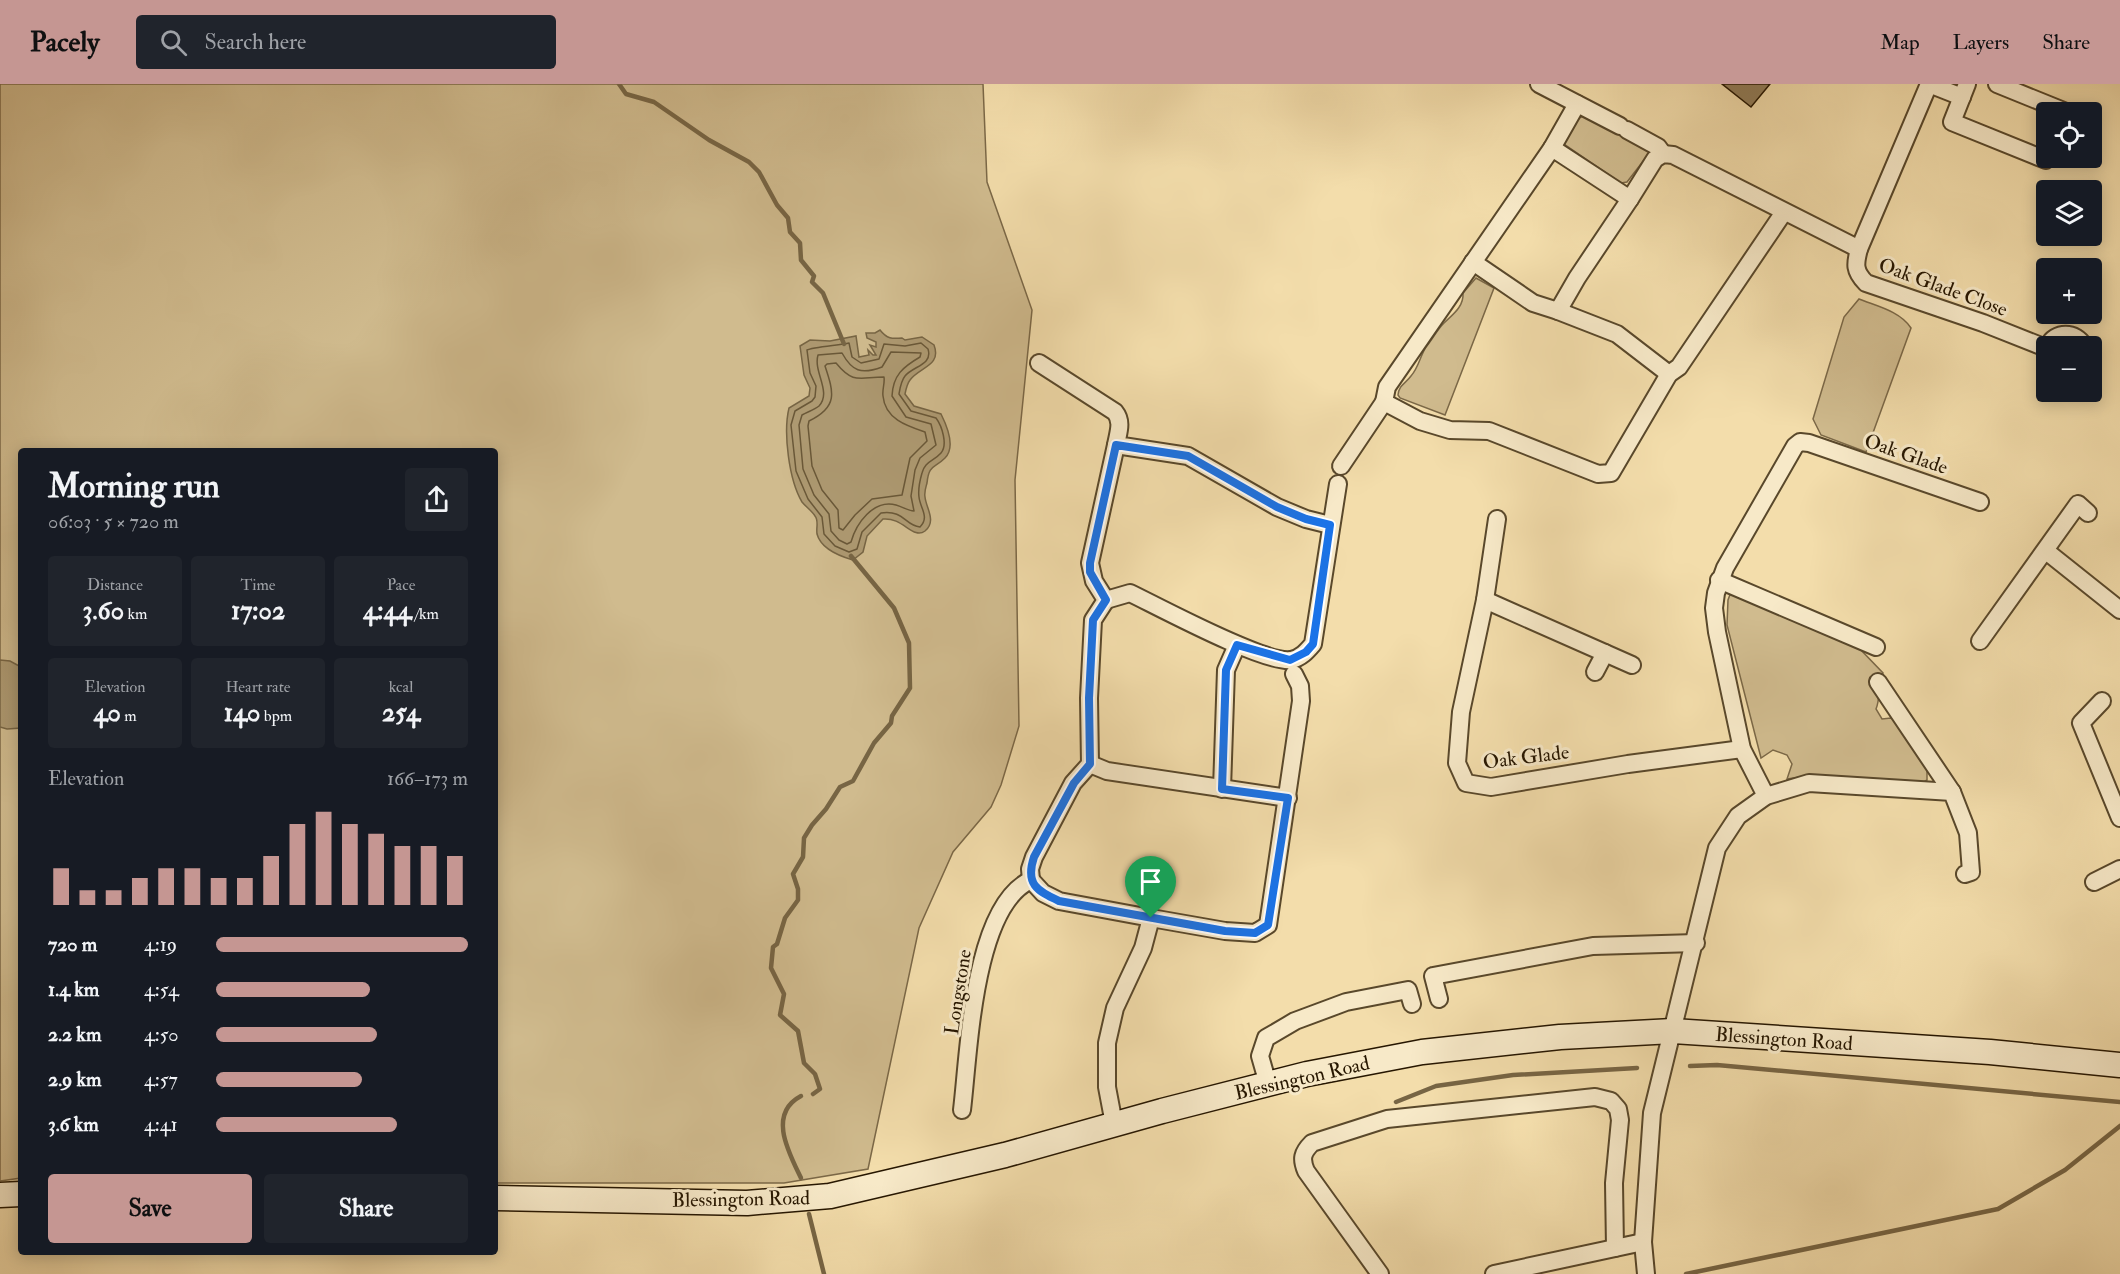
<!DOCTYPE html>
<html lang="en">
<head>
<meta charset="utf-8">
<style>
  body { margin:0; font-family:"IM FELL Double Pica",serif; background:#20242c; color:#f1f3f6; height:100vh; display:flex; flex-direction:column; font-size:22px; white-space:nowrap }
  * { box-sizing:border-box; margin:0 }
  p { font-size:20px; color:#9ea1a6 }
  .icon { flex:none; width:33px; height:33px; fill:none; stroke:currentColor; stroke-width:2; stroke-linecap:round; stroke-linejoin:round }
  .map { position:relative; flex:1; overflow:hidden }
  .side { position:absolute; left:18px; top:364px; width:480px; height:807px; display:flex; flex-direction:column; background:#171b24; border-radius:6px; box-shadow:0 3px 15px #0003 }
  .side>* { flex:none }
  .fabs { position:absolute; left:2036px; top:18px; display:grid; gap:12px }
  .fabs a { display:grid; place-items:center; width:66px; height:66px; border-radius:6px; background:#171b24; box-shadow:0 3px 15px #0003; font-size:30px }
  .pin { position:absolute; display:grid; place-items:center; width:51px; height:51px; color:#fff; margin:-62px -26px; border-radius:50% 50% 50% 0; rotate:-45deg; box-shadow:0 0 6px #0007 }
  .pin .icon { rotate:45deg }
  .round { display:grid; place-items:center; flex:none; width:63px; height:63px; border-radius:6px; background:#20242c }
  .overview { display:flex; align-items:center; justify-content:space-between; height:102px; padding:0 30px }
  h1 { font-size:33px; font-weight:700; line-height:45px }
  .metrics { display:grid; grid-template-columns:repeat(3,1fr); gap:9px; height:102px; padding:6px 30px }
  .metrics div { display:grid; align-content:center; border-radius:6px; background:#20242c; text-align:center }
  .metrics b { font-size:26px; font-weight:700 }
  .metrics small { font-size:16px; font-weight:400 }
  .metrics p { font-size:16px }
  .chart { height:168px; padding:12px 30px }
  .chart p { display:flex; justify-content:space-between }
  .chart svg { width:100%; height:108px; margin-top:6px; stroke:#c59692; stroke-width:6 }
  .cta { display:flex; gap:12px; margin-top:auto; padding:12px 30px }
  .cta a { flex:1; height:69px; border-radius:6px; background:#c59692; color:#111; font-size:24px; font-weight:700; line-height:69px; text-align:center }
  .cta a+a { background:#20242c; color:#f1f3f6 }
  ul { padding:0 30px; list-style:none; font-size:20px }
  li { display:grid; grid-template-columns:96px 72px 1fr; align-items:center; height:45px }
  li i { height:15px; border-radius:8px; background:#c59692 }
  header { display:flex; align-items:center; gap:36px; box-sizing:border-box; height:84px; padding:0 30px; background:#c59692; color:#111 }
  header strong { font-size:28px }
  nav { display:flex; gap:33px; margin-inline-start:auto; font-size:21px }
  .search { width:420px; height:54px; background:#20242c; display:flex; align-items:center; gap:15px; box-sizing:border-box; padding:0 21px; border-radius:6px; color:#9ea1a6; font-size:22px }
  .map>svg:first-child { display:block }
  .green { fill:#d0bb8e; stroke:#7b6847; stroke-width:1.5 }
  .water { fill:#ad9971; stroke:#776544; stroke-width:1.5 }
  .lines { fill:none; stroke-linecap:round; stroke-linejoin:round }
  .shore { stroke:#6a5838; stroke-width:1.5 }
  .stream { stroke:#776544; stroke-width:4.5 }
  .building { fill:#917d59; stroke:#261600; stroke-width:1.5 }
  .minor-casing { stroke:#59482b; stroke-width:20 }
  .secondary-casing { stroke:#261600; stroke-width:27 }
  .minor { stroke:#f7e9c8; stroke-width:16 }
  .secondary { stroke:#f7e9c8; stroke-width:24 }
  .route-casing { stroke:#fff; stroke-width:12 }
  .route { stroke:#1a73e8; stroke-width:8 }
  .labels { text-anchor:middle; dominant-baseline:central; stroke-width:6; stroke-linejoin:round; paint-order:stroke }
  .street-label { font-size:20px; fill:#261600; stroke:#f7e9c8 }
</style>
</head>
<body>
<header>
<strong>Pacely</strong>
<div class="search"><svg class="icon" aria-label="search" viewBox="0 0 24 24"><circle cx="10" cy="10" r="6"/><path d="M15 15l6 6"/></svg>Search here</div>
<nav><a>Map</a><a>Layers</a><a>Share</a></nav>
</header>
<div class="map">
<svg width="2120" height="1190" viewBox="0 0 2120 1190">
  <rect width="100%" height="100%" fill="#f3ddab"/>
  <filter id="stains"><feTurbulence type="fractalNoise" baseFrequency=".00333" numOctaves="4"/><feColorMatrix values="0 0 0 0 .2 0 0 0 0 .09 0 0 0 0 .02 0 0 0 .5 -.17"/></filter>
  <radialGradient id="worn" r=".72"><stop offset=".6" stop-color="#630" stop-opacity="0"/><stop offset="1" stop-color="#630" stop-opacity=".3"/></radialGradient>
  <g class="green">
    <path d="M0,0H983L987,98L1032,226L1015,396L1019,642L1001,701L991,723L953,768L919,844L868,1085L784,1099H495V368H21V1094L0,1097Z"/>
    <path d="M1583,32L1651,67L1627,98L1621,99L1564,60L1563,55L1579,34Z"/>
    <path d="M1476,194L1494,204L1445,331L1400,314L1398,311C1399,301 1405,300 1411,292C1419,283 1420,272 1426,263C1432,256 1437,246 1444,239C1452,231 1464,223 1463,209Z"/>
    <path d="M1859,215C1876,222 1900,227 1911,244L1866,368L1821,351L1813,335L1844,233Z"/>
    <path d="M1731,508L1857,562L1883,589C1877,602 1881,613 1876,625L1882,635L1891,634L1899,640L1927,686V696L1919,701L1807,692L1787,695L1792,680L1787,671L1773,666L1761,674L1727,541L1728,516Z"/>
  </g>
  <g class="water">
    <path d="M880,246C887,255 892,255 902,254L905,256L922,253L934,261C942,282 919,283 910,296C907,300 906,305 905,310L914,322L941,330C947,342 956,363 945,374C934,385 929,380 927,399C926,403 924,408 925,413C926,424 937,437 925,447C913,456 903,433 883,435L867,452L863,468L853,476C839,472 821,465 817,450C816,443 819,437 815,432C812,427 806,423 802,418C789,396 783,349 789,324L809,312L810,304L804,291L800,262L810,256L830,257L856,252L859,273L869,271L868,266L873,271H876L870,261L876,263V258L867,254L866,249H875Z"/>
    <path d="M0,576L10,577L21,583V644L7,645L0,643Z"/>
  </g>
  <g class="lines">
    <g class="shore">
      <path d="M921,259L928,265C933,281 913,282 905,292C901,297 900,304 899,310L911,327L936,334C942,342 948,361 941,369C933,378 925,377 922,389C920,396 918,406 919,413C920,424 930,433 920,443C904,441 905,426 881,429L862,448L857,465L849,468L835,462L824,450L822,433L808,415L796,387L791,341L795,327L812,317L815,313L816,302L810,289L807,266C812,263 841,261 849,259L852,273L861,279L879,275L884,260L905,262Z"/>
      <path d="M891,268L921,269L920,273C903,283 893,291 892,312L906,333L931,340L936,361L920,374L915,386L911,412L914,427C908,427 903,423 896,421C873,415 856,440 851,458L847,460L839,456L831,447L829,430L814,411L803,385L799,341L802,331C807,328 814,326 819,322C832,308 813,288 818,271L842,269C852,287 861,291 882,283Z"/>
      <path d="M836,279C854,301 860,293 884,293C885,299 882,306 883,312C885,335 907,342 925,348L927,357L910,374L902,411L872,415L855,431L843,446L839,444L838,426L822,406L812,382L808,342L809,337C838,323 834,309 825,282L827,280Z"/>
    </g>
    <g class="stream">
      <path d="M619,0L626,10L654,18L709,56L749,78L759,88L777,121L788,134L790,148L800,159L801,176L814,192L812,198L823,209L844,260"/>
      <path d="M1690,982L1717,981L2120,1018"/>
      <path d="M813,1010L820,1005L815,990L804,979L798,947L780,931L784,910L771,884L773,863L777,860L785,834L798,816V805L793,790L803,773L804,754L812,741L826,725L840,703L853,697L874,659L891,639L892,632L910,604L909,559L894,524L851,472"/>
      <path d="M1396,1018L1436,1002L1513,991L1637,984"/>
      <path d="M801,1094C789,1069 767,1030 801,1012"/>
      <path d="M809,1130L824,1190"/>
      <path d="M1686,1190L1998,1125L2065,1086L2120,1042"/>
    </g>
  </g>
  <path class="building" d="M1722,0H1770L1751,23Z"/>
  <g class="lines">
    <g class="minor-casing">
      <g id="minor">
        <path d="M1539,0L1620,42"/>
        <path d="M1929,0L1859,165C1855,180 1854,187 1866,199L1983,239L2046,264"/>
        <path d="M1929,0L1962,13"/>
        <path d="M1967,0L1952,38L2046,76L2047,74"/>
        <path d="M1997,0L2066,28"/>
        <path d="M1627,46L1658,63L1663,70"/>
        <path d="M1552,64L1577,20"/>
        <path d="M1784,128L1679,283L1669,290L1611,389L1598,390L1489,347L1450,346L1420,337L1384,318L1387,303L1552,64L1630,115L1655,75L1663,70L1673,71L1859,165"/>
        <path d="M1473,178L1533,219L1558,227L1577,194L1630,115"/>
        <path d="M1558,227L1617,250L1669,290"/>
        <path d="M2048,262C2055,247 2076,247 2084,262"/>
        <path d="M1039,279L1115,328C1123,338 1118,349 1116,361L1188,372L1277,423L1306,435L1330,441"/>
        <path d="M1341,382L1384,318"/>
        <path d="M1497,435L1485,516L1461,628L1457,679L1466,699L1491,703L1628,680L1742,665"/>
        <path d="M2046,467L2120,526"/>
        <path d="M1719,496L1876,563"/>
        <path d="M1106,516L1130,509C1159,523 1265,580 1291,576C1301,574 1307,567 1313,560L1338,400"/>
        <path d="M1485,516L1632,581"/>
        <path d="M1980,557L2078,420L2088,429"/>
        <path d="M1595,588L1605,569"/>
        <path d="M1878,598L1952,708"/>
        <path d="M2102,617L2081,639L2120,734"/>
        <path d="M1090,680L1107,687L1288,714"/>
        <path d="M1222,705L1226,586L1237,561"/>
        <path d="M1766,712L1742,665L1717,548L1714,524L1716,509L1725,484L1795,362L1800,358L1809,359L1980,418"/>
        <path d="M1031,796L1030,785L1034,773L1073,699L1090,680L1089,614L1093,536L1106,516L1094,497L1090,479L1116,361"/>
        <path d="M2094,798L2120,785"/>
        <path d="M1151,834L1225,847L1255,849L1268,841L1301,617L1300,602L1294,590"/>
        <path d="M1439,915L1433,892L1593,862L1696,859"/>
        <path d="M1268,1000L1260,972L1266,954L1295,937L1346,918L1408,906L1412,920"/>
        <path d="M962,1026C969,969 973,822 1031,796L1043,809L1059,817L1151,834L1143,864L1115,924L1107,959V1003L1114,1040"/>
        <path d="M1380,1190L1306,1087C1301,1075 1302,1069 1312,1059L1387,1035L1595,1013L1611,1017L1618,1025L1620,1036L1614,1099L1615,1164"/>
        <path d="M1494,1190L1643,1158"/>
        <path d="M1646,1190L1643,1158L1652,1029L1717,764L1738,732L1766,712L1809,699L1952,708L1968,749L1971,788L1965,790"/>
      </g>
    </g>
    <g class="secondary-casing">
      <g id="secondary">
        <path d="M0,1111L21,1110"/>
        <path d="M495,1114L747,1119L830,1112L1005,1071L1162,1027L1307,990L1422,968L1560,953L1673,947L1990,968L2120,981"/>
      </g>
    </g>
    <use href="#minor" class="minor"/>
    <use href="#secondary" class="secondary"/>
  </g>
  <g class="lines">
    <g class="route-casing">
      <path id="route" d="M1116,361L1188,372L1277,423L1306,435L1330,441L1313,560L1306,568L1290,576L1237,561L1226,586L1222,705L1288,714L1268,841L1255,849L1225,847L1059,817C1037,807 1025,800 1034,773L1074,699L1090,680L1089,614L1093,536L1106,516L1090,488V479Z"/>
    </g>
    <use href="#route" class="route"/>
  </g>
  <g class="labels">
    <g class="street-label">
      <text transform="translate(1943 203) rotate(20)">Oak Glade Close</text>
      <text transform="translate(1906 370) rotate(19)">Oak Glade</text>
      <text transform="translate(1526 673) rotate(-7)">Oak Glade</text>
      <text transform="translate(958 908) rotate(-81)">Longstone</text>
      <text transform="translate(1784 955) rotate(4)">Blessington Road</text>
      <text transform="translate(1302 994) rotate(-13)">Blessington Road</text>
      <text transform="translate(741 1115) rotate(-1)">Blessington Road</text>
    </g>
  </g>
  <rect width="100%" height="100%" filter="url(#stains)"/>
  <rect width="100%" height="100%" fill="url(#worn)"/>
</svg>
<div class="fabs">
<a><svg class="icon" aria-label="locate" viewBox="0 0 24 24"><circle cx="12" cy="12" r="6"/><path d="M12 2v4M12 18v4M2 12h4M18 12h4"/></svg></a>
<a><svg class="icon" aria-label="layers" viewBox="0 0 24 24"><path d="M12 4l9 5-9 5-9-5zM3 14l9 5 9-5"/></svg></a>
<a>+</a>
<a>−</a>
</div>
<div class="pin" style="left:1151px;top:834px;background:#1e9e55"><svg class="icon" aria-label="arrive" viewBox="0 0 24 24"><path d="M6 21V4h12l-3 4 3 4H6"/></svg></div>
<section class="side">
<div class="overview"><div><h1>Morning run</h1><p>06:03 · 5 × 720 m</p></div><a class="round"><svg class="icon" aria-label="share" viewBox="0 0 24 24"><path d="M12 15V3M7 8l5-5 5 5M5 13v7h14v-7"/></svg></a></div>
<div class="metrics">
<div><p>Distance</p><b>3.60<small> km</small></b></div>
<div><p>Time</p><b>17:02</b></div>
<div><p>Pace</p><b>4:44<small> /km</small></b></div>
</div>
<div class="metrics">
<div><p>Elevation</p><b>40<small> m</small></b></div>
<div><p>Heart rate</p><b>140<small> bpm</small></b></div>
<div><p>kcal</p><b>254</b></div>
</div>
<div class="chart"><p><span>Elevation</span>166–173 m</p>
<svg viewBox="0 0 160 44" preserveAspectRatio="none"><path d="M5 44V29M15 44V38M25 44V38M35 44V33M45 44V29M55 44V29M65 44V33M75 44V33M85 44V24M95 44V11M105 44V6M115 44V11M125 44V15M135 44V20M145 44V20M155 44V24"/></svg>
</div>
<ul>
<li><b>720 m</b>4:19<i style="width:100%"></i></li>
<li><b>1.4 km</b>4:54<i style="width:61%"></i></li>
<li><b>2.2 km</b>4:50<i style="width:64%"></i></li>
<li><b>2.9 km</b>4:57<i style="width:58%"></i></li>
<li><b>3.6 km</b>4:41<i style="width:72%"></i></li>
</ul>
<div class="cta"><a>Save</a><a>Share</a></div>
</section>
</div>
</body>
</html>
